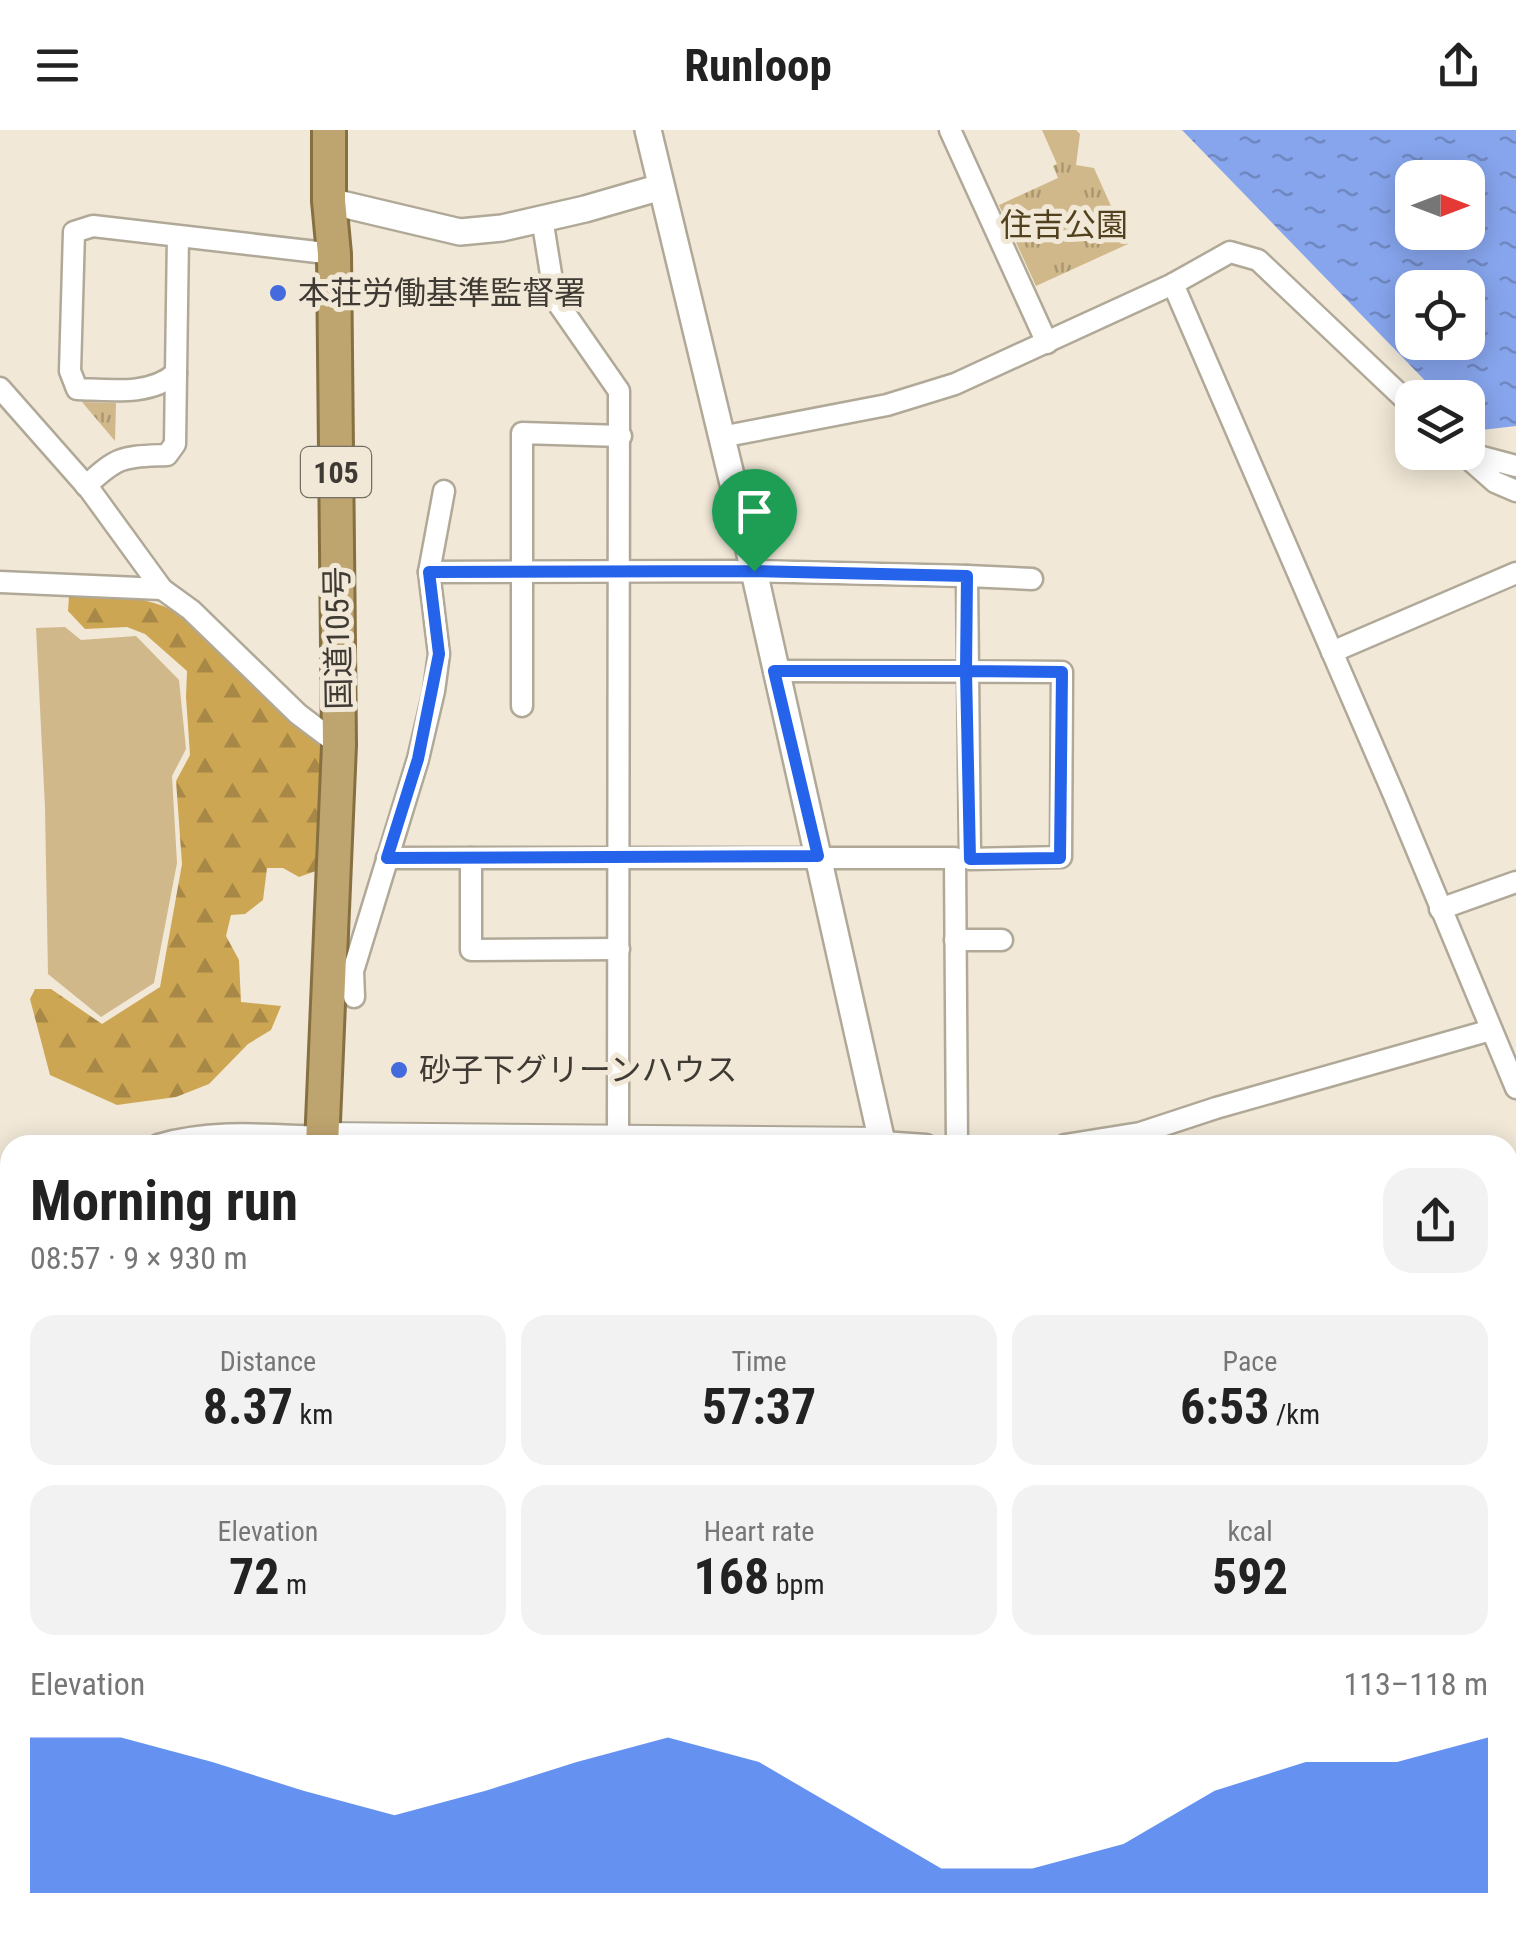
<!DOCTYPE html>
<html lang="en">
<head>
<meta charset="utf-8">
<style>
  body { margin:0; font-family:"Roboto Condensed","Noto Sans JP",sans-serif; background:#f2f2f2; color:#222; height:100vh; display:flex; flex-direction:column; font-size:38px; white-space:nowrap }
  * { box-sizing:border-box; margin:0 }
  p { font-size:32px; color:#767676 }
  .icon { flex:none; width:55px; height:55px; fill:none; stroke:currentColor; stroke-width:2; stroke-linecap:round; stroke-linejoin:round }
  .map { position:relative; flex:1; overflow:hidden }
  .details { position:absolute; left:0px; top:1005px; width:1518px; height:812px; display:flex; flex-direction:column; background:#fff; border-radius:30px 30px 0 0; box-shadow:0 5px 25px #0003 }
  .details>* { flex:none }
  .needle { width:65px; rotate:90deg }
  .controls { position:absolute; left:1395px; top:30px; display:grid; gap:20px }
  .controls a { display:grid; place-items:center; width:90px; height:90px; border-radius:20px; background:#fff; box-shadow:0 5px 25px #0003; font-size:50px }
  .pin { position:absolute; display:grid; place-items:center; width:85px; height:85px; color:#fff; margin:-102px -42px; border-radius:50% 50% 50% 0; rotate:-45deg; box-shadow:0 0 10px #0007 }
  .pin .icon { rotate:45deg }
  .round { display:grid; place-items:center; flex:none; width:105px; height:105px; border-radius:30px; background:#f2f2f2 }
  .summary { display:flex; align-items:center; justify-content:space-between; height:170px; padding:0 30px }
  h1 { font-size:55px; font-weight:700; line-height:75px }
  .stats { display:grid; grid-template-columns:repeat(3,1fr); gap:15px; height:170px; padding:10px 30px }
  .stats div { display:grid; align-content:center; border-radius:25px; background:#f2f2f2; text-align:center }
  .stats b { font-size:50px; font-weight:700 }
  .stats small { font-size:28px; font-weight:400 }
  .stats p { font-size:28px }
  .chart { height:280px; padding:20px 30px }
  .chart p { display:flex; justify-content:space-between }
  .chart svg { width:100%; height:180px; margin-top:10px; fill:#2563eb; opacity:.7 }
  header { display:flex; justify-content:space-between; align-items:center; height:130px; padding:0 30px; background:#fff; font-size:45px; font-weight:700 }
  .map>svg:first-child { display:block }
  .grass { fill:url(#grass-tufts) }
  .forest { fill:url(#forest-firs) }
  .cemetery { fill:url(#cemetery-stones) }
  .pitch { fill:#d0b88a }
  .water { fill:url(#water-ripples); fill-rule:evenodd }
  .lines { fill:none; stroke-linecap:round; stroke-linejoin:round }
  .stream { stroke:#87a5ed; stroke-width:5 }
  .minor-casing { stroke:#b1a998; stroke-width:25 }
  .tertiary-casing { stroke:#b1a998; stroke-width:30 }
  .secondary-casing { stroke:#b1a998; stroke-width:32 }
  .trunk-casing { stroke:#867042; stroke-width:38 }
  .minor { stroke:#fff; stroke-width:20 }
  .tertiary { stroke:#fff; stroke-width:25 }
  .secondary { stroke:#fff; stroke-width:28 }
  .trunk { stroke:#bea46e; stroke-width:32 }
  .route-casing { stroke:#fff; stroke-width:20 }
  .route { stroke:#2563eb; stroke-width:12 }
  .poi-dot { fill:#436bdd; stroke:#f1e8d7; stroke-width:4 }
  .labels { text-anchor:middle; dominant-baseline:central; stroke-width:10; stroke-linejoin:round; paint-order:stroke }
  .shield { fill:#f1e8d7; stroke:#746f65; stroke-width:2.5 }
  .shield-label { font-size:30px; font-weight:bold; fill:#3f3b34 }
  .park-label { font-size:32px; fill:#52411e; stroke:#f1e8d7 }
  .poi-label { font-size:32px; fill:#3f3b34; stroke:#f1e8d7; text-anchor:start }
  .street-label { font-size:32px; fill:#3f3b34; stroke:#f1e8d7 }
</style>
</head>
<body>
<header><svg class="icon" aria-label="menu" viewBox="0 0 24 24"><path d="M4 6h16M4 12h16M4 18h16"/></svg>Runloop<svg class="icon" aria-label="share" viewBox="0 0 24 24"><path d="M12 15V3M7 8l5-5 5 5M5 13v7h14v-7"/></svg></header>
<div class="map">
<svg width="1516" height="1817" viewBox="0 0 1516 1817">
  <defs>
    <pattern id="grass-tufts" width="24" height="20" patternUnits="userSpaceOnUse" patternTransform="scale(2.5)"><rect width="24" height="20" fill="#d0b88a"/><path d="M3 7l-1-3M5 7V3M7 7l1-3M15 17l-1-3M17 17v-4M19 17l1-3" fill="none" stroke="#aa9772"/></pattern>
    <pattern id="forest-firs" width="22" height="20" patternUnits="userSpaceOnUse" patternTransform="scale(2.5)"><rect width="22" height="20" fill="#cda654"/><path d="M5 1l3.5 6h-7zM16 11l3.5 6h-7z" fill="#a88846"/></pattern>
    <pattern id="cemetery-stones" width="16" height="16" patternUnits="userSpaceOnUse" patternTransform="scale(2.5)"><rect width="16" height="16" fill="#d0b88a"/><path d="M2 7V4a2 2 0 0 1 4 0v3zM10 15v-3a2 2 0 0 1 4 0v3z" fill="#aa9772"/></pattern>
    <pattern id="water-ripples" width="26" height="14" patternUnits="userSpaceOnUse" patternTransform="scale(2.5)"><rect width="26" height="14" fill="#87a5ed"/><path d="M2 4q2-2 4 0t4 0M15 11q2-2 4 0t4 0" fill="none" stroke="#7088c1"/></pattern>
  </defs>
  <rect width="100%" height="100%" fill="#f1e8d7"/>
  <g class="grass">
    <path d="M1042,0H1076L1080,4L1076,35L1094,38L1128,114L1036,156L999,75L1058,48L1053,36L1057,34Z"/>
    <path d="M82,272L116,273L115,311Z"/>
  </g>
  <path class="forest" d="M92,465C135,468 158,468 194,493L323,609L325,728L316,741L299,747L283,738H267L263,770L245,784L231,785L226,806L239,830L241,872L281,876L271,900L248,914L209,954L176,967L117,975L50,945L30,869L35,859H51L102,894L160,857L182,734L176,651L190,625L186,567L187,541L145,504L127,497L85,499L68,481L69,466Z"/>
  <path class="cemetery" d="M1516,1084V1219L1508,1225V1087Z"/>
  <path class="pitch" d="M65,497L81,510L136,506L179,550L186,619L172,646L177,733L154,853L101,887L48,844L45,677L36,498Z"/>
  <path class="water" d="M1182,0H1516V296L1473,301L1468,295V268L1441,267ZM1412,48H1468V102H1412ZM1412,158H1468V212H1412Z"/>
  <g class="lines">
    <g class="stream">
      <path d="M1508,1218L1516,1212"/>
      <path d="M0,1541L10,1540"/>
      <path d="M409,1817L410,1808"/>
    </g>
    <g class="minor-casing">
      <g id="minor">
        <path d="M950,0L1047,213"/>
        <path d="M542,88L555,169L619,261L618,1015"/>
        <path d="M178,106L176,243C151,266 109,260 77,259L70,241L74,102L93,96L334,124"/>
        <path d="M1173,154L1394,665L1516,958"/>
        <path d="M0,258L90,360L162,459L191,480L298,584L339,615"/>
        <path d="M721,307L887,275L955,254L1173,154L1230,122L1258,130L1412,276"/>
        <path d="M1461,322L1495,352L1516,361"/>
        <path d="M1467,323L1516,336"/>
        <path d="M86,356C119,325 123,327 167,325L175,314L176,243"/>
        <path d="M429,442L754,441L967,446"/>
        <path d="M0,452L162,459"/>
        <path d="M1332,522L1516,443"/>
        <path d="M774,541L1062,542L1061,727L970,729L967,446L1032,449"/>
        <path d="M522,576V303L621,306"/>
        <path d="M387,728H955L957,1015"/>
        <path d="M471,728V820L619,819"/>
        <path d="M1440,779L1516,752"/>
        <path d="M955,810H1002"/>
        <path d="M354,867L353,841L418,629L434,561L439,524L429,442L444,361"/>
        <path d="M882,1012L926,1015"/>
        <path d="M158,1015C212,999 268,1005 323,1007"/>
        <path d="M1065,1015L1140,1003L1216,978L1491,900"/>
        <path d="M0,1067L10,1063"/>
        <path d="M1508,1235L1516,1228"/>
        <path d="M0,1356L10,1346"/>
        <path d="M0,1397H10"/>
        <path d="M0,1684H10"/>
        <path d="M340,1808V1817"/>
        <path d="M508,1817L510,1808"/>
        <path d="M679,1817L681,1808"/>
      </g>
    </g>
    <g class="tertiary-casing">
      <g id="tertiary">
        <path d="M648,0L754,441L882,1012"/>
        <path d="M329,71L460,102L502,98L585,79L661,57"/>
        <path d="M1238,1808L1322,1817"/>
      </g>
    </g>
    <g class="secondary-casing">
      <g id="secondary">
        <path d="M323,1007L882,1012L883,1015"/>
        <path d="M1013,1817L1014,1808"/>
      </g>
    </g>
    <g class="trunk-casing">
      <g id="trunk">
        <path d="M322,1015L339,615L334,124L329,71V0"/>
        <path d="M161,1817L165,1808"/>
      </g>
    </g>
    <use href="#minor" class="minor"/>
    <use href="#tertiary" class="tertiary"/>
    <use href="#secondary" class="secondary"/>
    <use href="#trunk" class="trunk"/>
  </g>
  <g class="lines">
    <g class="route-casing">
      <path id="route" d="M754,441L429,442L439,524L418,629L387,728L818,726L774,541H966L970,729L1060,728L1062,542L966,541L967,446L754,441"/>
    </g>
    <use href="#route" class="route"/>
  </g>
  <g class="poi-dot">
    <circle cx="278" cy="163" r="10"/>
    <circle cx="399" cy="940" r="10"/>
  </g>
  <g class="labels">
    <rect class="shield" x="301" y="317" width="70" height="50" rx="8"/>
    <g class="shield-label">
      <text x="336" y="342">105</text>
    </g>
    <g class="park-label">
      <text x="1064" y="95">住吉公園</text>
    </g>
    <g class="poi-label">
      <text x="298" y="163">本荘労働基準監督署</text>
      <text x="419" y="940">砂子下グリーンハウス</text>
    </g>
    <g class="street-label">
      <text transform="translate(338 508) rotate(-91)">国道105号</text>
    </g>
  </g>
</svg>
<div class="controls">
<a><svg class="needle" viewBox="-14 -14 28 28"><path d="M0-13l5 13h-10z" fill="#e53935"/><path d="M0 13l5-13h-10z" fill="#767676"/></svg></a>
<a><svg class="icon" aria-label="locate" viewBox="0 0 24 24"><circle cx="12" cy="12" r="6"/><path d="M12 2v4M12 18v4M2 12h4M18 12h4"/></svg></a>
<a><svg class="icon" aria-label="layers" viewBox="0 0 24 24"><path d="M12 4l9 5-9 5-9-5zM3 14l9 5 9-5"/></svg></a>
</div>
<div class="pin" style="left:754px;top:441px;background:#1e9e55"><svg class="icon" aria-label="arrive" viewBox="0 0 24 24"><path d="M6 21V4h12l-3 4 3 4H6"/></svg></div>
<section class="details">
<div class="summary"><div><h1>Morning run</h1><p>08:57 · 9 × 930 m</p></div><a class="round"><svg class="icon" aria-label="share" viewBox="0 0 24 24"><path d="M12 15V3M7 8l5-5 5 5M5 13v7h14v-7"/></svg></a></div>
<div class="stats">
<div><p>Distance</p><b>8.37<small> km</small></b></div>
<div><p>Time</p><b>57:37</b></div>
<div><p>Pace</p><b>6:53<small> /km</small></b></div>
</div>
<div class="stats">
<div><p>Elevation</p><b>72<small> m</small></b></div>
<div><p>Heart rate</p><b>168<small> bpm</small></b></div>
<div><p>kcal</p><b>592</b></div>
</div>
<div class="chart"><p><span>Elevation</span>113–118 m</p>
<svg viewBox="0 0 160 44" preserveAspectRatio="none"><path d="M0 44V6L10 6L20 12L30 19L40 25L50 19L60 12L70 6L80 12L90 25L100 38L110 38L120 32L130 19L140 12L150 12L160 6V44z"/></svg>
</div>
</section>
</div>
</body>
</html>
